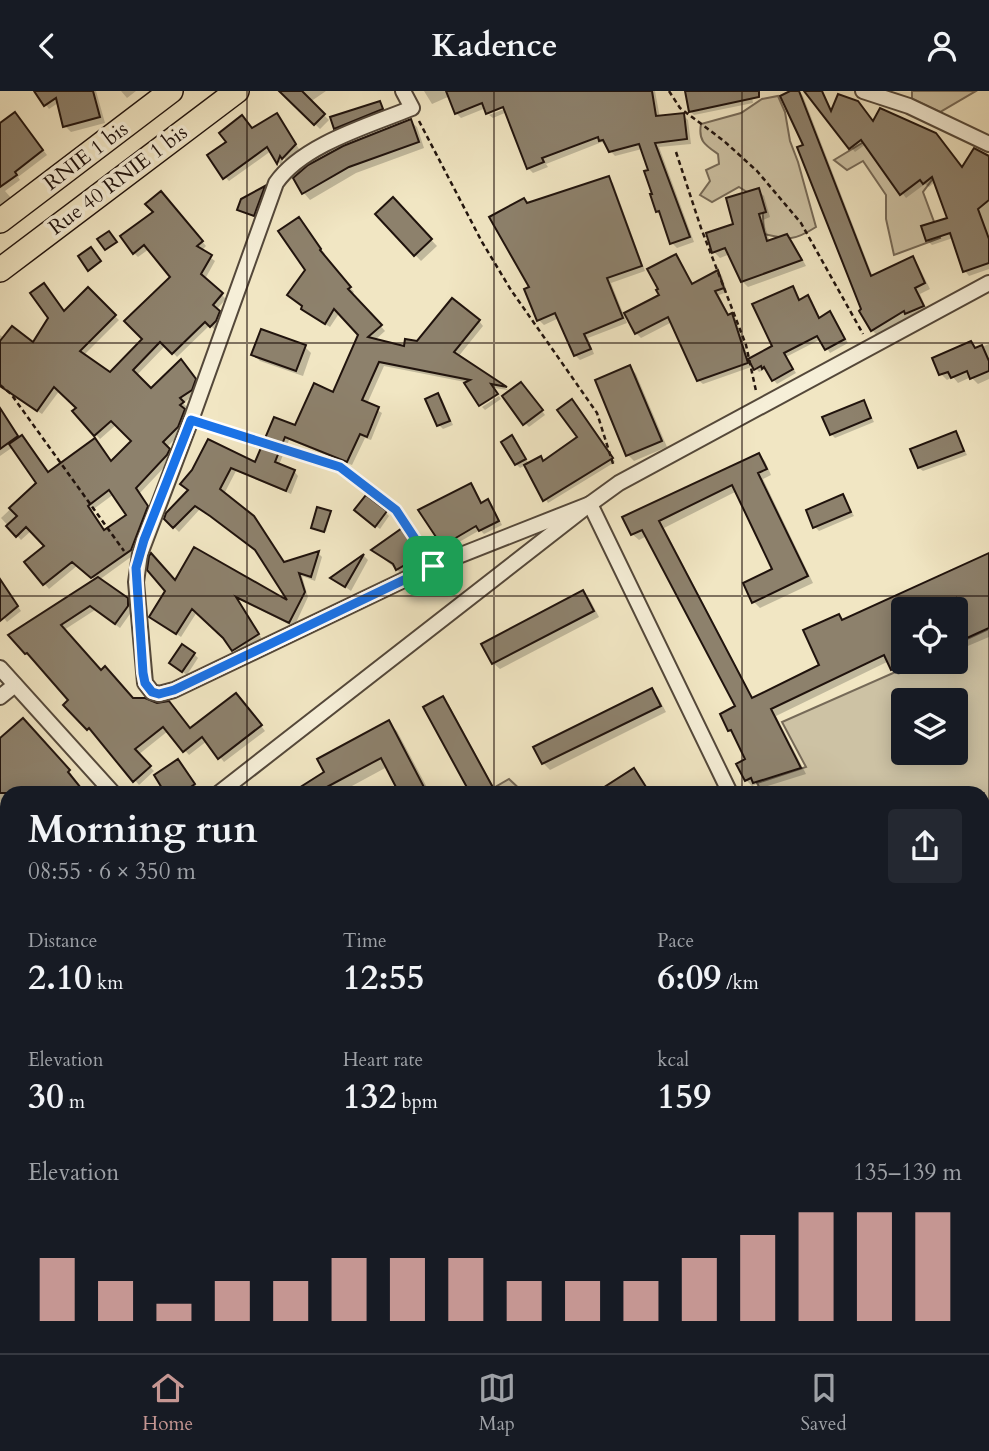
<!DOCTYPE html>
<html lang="en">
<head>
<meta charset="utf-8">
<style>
  body { margin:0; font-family:Cardo,serif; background:#242831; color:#f1f3f6; height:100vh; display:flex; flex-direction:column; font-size:26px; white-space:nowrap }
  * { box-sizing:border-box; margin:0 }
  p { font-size:23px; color:#9ea1a6 }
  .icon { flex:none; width:38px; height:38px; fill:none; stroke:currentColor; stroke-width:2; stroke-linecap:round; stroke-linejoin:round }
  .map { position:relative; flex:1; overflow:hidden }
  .details { position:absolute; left:0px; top:695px; width:990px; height:569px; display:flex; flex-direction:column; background:#171b24; border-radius:21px 21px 0 0; box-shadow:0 4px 18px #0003 }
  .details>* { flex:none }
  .tools { position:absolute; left:891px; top:506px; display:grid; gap:14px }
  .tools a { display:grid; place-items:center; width:77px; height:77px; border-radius:7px; background:#171b24; box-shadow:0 4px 18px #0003; font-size:35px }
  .pin { position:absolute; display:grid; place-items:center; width:60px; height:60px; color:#fff; margin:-30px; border-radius:14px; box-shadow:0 4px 10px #0006 }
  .round { display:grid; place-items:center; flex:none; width:74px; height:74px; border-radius:7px; background:#242831 }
  .head { display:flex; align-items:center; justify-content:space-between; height:119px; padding:0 28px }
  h1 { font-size:38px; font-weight:700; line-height:52px }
  .metrics { display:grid; grid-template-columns:repeat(3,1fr); gap:10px; height:119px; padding:7px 28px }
  .metrics div { display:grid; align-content:center }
  .metrics b { font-size:35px; font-weight:700 }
  .metrics small { font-size:19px; font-weight:400 }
  .metrics p { font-size:19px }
  .chart { height:196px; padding:14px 28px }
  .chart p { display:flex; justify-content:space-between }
  .chart svg { width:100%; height:126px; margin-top:7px; stroke:#c59692; stroke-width:6 }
  header { display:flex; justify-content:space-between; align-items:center; height:91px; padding:0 28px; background:#171b24; font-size:32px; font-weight:700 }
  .tabs { display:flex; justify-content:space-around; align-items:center; height:98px; border-top:2px solid #363941; background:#171b24; font-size:19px; color:#9ea1a6 }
  .tabs a { display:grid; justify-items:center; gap:4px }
  .tabs .active { color:#c59692 }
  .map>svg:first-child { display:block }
  .green { fill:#cdc2a4; stroke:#766a58; stroke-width:2; fill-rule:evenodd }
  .shadow { fill:#0003; fill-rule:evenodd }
  .building { fill:#8d816c; stroke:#20130d; stroke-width:2; fill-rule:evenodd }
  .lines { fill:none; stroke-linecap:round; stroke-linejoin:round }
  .minor-casing { stroke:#54483a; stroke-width:18 }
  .primary-casing { stroke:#20130d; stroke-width:26 }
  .path { stroke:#20130d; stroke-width:2.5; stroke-dasharray:5 3.5; stroke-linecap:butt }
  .minor { stroke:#f6efd8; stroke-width:14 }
  .primary { stroke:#f1e6c3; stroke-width:23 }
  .route-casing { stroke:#fff; stroke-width:14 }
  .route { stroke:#1a73e8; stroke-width:9 }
  .grid { fill:none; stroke:#20130d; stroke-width:2; stroke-opacity:0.55 }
  .labels { text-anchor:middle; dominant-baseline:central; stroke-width:7; stroke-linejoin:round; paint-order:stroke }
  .street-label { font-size:21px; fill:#20130d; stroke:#f6efd8 }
</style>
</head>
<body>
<header><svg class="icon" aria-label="back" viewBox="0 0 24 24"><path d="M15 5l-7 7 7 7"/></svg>Kadence<svg class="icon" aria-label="person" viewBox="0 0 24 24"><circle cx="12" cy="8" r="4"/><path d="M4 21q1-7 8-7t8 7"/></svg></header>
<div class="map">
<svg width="989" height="1262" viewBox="0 0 989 1262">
  <rect width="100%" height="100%" fill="#f1e6c3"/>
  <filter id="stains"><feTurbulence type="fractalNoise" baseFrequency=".00286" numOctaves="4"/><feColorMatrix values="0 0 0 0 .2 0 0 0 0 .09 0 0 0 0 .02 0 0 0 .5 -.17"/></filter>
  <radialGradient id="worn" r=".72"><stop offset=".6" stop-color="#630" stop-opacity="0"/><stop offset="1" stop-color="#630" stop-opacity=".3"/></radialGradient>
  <g class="green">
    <path d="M912,0H976L940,21L912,8Z"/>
    <path d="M778,5L785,21L790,50L798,71L816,136C794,150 789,149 764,143C762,114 766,112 739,96L712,111L700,104L710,90L706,79L719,73L718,63C705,54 698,50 701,33L741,22L762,8Z"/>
    <path d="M887,37L946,70L923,101L940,147L894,164L886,128V104L863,70L847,79L834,69Z"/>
    <path d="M989,538V1170L984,1159V702H762L757,692L806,676L782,631L918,571L956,570V553ZM903,609H956V662H903Z"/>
    <path d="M509,688L524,702H485Z"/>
    <path d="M0,943L7,951V1059L0,1045Z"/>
    <path d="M0,1110L3,1117L7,1115V1254L0,1258Z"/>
    <path d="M899,1256L974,1257L976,1262H888Z"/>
    <path d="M11,1257L171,1256L173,1262H1Z"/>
    <path d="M679,1257H749L751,1262H682Z"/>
  </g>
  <g class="shadow">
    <path d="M36,0H49L58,12L49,18Z"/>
    <path d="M55,0H96L105,32L71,41L65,35Z"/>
    <path d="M121,0H136L127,7Z"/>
    <path d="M288,0H326L310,11L329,29L320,38L285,3Z"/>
    <path d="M424,0H655L660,27L683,24L688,29L691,53L659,56L694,151L677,157L672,152L663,126L657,120L650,80L642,58L615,65L602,51L546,73L548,76L533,82L528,77L507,21L493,27L489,24L512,15L511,12L486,17L461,27L456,22L450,5L432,13Z"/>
    <path d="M686,0H751L753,12L694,24L690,20Z"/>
    <path d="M794,0H799L803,5L873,186L912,168L918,174L930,198L920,203L928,221L913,228L910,226L878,245L872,239L863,219L805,55Z"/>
    <path d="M806,0H821L833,21L874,32L963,78L989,67V178L969,185L965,180L953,147L932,154L927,149L949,128L935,91L929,96L925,93L906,107L866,53L855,61Z"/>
    <path d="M380,12L386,22L339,41L335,37Z"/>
    <path d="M19,28L47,64L18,86L20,89L5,100L12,108L0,117V59Z"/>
    <path d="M280,28L299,58L287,70L284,67L281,74L271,60L229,90L225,86L229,51L253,38Z"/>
    <path d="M410,30L417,36L424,57L356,82L310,109L304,102L295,88Z"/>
    <path d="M608,87L613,92L645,180L611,192L627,232L588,247L594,263L580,269L575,264L559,227L544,234L539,229L532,197L528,113Z"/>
    <path d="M265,97L268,100L258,128L239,118L242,109Z"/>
    <path d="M758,99L764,105L770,126L763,129L770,151L787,145L793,151L806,175L748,196L742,190L730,163L720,167L714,161L708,143L736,134Z"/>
    <path d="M165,107L206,155L201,160L215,170L205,188L226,208L216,219L223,226L216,240L210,234L177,266L166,254L136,285L151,300L185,275L199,294L196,303L183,312L187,316L183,320L188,324L182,341L166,357L173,364L172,368L139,403L152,421L135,463L99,489L127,509L132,514V520L120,537L95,519L64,539L101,581L133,608L191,639L241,609L265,640L224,671L207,650L189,664L168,640L138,664L154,680L139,694L95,641L93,642L66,614L71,609L11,545L96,490L78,474L49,498L27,472L47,455L32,439L21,449L1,427L38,392L13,356L0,365V317L20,348L48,382L112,372L134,350L117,333L100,348L74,321L78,317L60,299L42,323L0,295V244L4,247L33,253L88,199L119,229L84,264L110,283L144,248L173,186L149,158L138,166L134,162ZM114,403L129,425L105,441L91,420Z"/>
    <path d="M393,109L437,155L421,170L377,124Z"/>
    <path d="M299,128L325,163L323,165L354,201L352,203L385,240L374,250L405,257L479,230L483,235L458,266L508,299L494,297L497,302L480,313L465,291L384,275L367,313L382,322L371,349L365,347L352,374L289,349L279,374L294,380L298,385L291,403L236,380L224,403L259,432L284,472L318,462L322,466L315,490L302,485L308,506L294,536L237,507L262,548L237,563L226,547L197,521L181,546L151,526L175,492L293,514L258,460L217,429L200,418L179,441L166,428L190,400L193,380L256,374L275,328L296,336L333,303L360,244L340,221L330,236L307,222V179Z"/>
    <path d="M676,165L693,194L718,181L722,185L727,201L719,204L729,225L731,224L736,228L749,270L774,256L792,197L800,210L808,206L812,210L820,228L830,222L848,252L830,262L821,248L786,266L796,282L777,293L765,278L759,281L754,275L703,293L698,289L672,231L641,247L636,242L661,205Z"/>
    <path d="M971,252L977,258L989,253V288L978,293L971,286L958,292L953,286L947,289L941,283L934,268Z"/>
    <path d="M305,256L311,262L303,285L260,270L253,263Z"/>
    <path d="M630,276L636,283L667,356L634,370L628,364Z"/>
    <path d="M525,297L545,324L529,336L525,332Z"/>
    <path d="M438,304L442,308L453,334L443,338L439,334Z"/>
    <path d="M499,305L501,308L485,319L482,316Z"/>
    <path d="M864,311L874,331L835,347L831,343Z"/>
    <path d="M576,314L615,371L548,412L526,374L520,377L516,373L503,352L516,350L529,373L540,367L544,371L579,347Z"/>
    <path d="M956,342L967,364L923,380L919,377L913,359Z"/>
    <path d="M759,364L765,370L771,384L763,388L813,492L760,517L754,511L745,493L774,478L737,400L664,437L753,608L822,575L838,525L843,530L989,464V546L956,560V518H903V570H932L898,584L889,570L776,625L806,683L761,697L757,693L752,695L746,689L747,669L737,646L730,639L737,616L647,445L639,449L632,443Z"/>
    <path d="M470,394L482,414L488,410L492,414L502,434L484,443L480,439L447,458L443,454Z"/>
    <path d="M843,405L854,425L819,440L815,436Z"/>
    <path d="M330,422L326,441L315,438Z"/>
    <path d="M386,422L389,425L380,438L360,423Z"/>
    <path d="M405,437L438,462L402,483L373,459Z"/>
    <path d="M364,465L368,469L351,500L333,487Z"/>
    <path d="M0,494L5,496L21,520L7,531L0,522Z"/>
    <path d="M583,501L589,507L599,526L500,578L493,572Z"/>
    <path d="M194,563L198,567L187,584L176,576Z"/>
    <path d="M652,600L658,606L666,621L550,679L543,672Z"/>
    <path d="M442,607L449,614L497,702H472Z"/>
    <path d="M23,629L72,684L7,702V717L0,710V649Z"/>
    <path d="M388,632L397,640L430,702H401L387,676L339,702H294L326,681Z"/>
    <path d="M182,674L198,698L192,702H168Z"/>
    <path d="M634,680L650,702H599Z"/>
    <path d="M0,788L7,799V826L0,831Z"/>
    <path d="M7,1048V1092L0,1083V1053Z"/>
    <path d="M7,1246V1256H50L41,1262H0V1251Z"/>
    <path d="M170,1256H198L201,1262H173Z"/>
    <path d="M256,1256H302L294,1262H260Z"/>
    <path d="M384,1256H447L438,1262H371Z"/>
  </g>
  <g class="building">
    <path d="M34,0H93L100,26L63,36L56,7L44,15Z"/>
    <path d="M279,0H302L325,23L314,34Z"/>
    <path d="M446,0H652L656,25L684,22L687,48L655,52L690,146L670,153L659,120L656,121L650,103H652L644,80L648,79L639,53L609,61L603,49L599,50L598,46L542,67L544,71L527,78L503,16L486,23L482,12L455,23Z"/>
    <path d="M685,0H759V6L689,21Z"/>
    <path d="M790,0H799L871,185L913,165L925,192L915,197L924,215L905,223L904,220L871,240L859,220L861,218L797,56L803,54L780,5Z"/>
    <path d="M804,0H822L831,20L838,3L858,10L873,30L880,17L936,42L962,76L974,57L989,65V109L978,118L989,148V172L963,181L950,142L926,150L921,135L947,127L932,86L923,93L920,89L900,104L861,49L849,58Z"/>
    <path d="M380,10L383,18L334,38L330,26Z"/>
    <path d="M15,21L43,59L15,81L17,84L0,96V32Z"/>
    <path d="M277,22L296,53L282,68L280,65L277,73L267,56L223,88L207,64L226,51L219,42L242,24L252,37Z"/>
    <path d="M411,28L419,51L349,76L302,103L293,87L308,74L343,55Z"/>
    <path d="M609,85L642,175L607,187L623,227L584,243L591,258L574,265L555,222L537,230L524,198L529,196L489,126L524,107L527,112Z"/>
    <path d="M265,95L254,125L237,119L241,108Z"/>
    <path d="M759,97L766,121L759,123L767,150L787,143L802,169L741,191L725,157L712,162L706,142L733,133L726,107Z"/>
    <path d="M161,100L203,150L197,155L212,164L201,183L223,202L213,214L220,220L216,230L210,236L205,231L172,263L160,251L133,279L151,297L181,268L196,288L192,299L180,307L184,311L180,314L185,318L178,336L163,351L170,358L167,364L136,397L148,415L131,459L91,487L72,471L43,494L24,471L44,455L26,436L16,446L6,435L17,425L9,417L36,392L9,353L22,344L48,381L95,347L111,370L131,350L111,330L94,345L72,320L76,317L54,296L37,320L0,295V250L12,235L33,251L48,227L30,202L44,192L64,220L88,196L116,224L80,260L110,281L142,248L124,230L170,186L144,154L133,163L120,145L153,121L145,113ZM109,399L126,424L104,439L88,415Z"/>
    <path d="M393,106L432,148L414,165L375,123Z"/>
    <path d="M299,126L321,158L320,159L351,196L348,198L382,234L368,246L404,255L405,248L417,250L452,207L480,229L454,261L507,296L491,293L498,303L479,315L464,292L470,289L379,271L362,309L379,316L367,346L360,343L347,371L285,346L275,371L295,379L286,400L231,377L220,398L254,425L284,471L319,460L311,486L299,482L305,501L289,532L236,506L259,543L232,560L223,547L192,518L176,543L149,526L165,500L147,479L149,465L151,462L175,489L194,456L287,509L255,459L210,425L195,415L173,437L164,428L166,422L188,399L180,393L192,379L208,348L255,371L274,326L295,334L314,292L333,301L358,244L334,218L325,233L301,218L302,215L287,204L305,179L278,140Z"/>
    <path d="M109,140L117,151L105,159L97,148Z"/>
    <path d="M91,156L101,170L88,180L78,165Z"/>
    <path d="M676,163L692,193L718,179L724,197L715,200L728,224L732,222L748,272L697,290L668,226L635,243L624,222L659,204L656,199L658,198L647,178Z"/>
    <path d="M793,195L799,209L808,204L819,227L830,220L845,248L825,259L817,245L784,262L793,278L772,290L764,276L762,278L761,275L754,279L748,268L772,255L752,213Z"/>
    <path d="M261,238L306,254L296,280L251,264Z"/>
    <path d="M971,250L975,257L982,254L989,270V280L970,288L967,280L951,287L948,281L939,284L932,267Z"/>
    <path d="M630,274L662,350L626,365L595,289Z"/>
    <path d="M521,291L543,319L523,334L502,305Z"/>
    <path d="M438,302L450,330L437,335L425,308Z"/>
    <path d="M572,308L613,367L543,410L524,374L541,365L543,370L577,346L557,319Z"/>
    <path d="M864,309L871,327L830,344L822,326Z"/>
    <path d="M0,317L18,345L0,358Z"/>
    <path d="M956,340L964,360L918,377L910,358Z"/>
    <path d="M512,344L526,368L515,374L501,351Z"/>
    <path d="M759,362L767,378L758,382L808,485L752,512L743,492L772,478L732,394L659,430L752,607L819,574L803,539L839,523L842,529L989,462V537L956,552V507L929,518H903V574L891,579L884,564L771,618L801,677L753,692L751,687L745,690L736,673L745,668L731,639L728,640L720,623L735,615L642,439L631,444L622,426Z"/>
    <path d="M471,392L481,412L488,408L499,430L479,440L476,435L442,455L418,419Z"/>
    <path d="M843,403L851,421L813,437L806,419Z"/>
    <path d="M366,404L387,420L375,436L354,419Z"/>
    <path d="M317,416L331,420L324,441L311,437Z"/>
    <path d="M405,435L434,457L396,479L393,473L371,459Z"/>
    <path d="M364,463L345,496L330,487Z"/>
    <path d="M98,486L128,507V515L115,533L90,515L61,534L101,579L105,575L133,607H145L157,612L169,610L190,637L236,602L262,634L218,668L202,646L183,661L163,636L135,658L151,675L133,691L89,637L87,639L63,614L68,609L27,562L25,563L8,544Z"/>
    <path d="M0,488L18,515L0,530Z"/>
    <path d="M583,499L594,520L492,573L481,553Z"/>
    <path d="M182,553L195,562L182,581L169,572Z"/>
    <path d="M652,597L661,615L542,673L533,656Z"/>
    <path d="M443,605L496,702H470L423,616Z"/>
    <path d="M23,627L70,679L68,681L85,702H0V647Z"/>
    <path d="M389,629L427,702H399L381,667L325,697L328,702H291L324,681L317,668Z"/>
    <path d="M178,668L195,693L182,702H165L154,684Z"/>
    <path d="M634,677L646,696L637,702H595Z"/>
  </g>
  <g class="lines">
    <g class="minor-casing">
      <g id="minor">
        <path d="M403,0L412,17C371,34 303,53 276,92L191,329L140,463L136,491L145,592L152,601L159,603L174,599L433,475L590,413"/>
        <path d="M863,0L909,15L989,53"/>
        <path d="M590,413L730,702"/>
        <path d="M0,577L113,702"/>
        <path d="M0,606L15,594"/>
        <path d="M219,702L590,413L619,392L989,192"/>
        <path d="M0,752L7,760"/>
        <path d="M0,863L7,858"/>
        <path d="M0,934L7,944"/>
        <path d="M984,1223L989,1235"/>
      </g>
    </g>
    <g class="primary-casing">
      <g id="primary">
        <path d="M0,130L171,0"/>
        <path d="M0,179L237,0"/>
      </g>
    </g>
    <g class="path">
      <path d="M669,0L680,17L724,50L757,80L801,132L863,243"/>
      <path d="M419,30L482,151L511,199L597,322L614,376"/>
      <path d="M676,61L701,137L746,254L756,300"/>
      <path d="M0,294L11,303L124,460"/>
      <path d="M204,333L340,376L396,419L426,463"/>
    </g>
    <use href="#minor" class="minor"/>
    <use href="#primary" class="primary"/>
  </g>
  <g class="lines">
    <g class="route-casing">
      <path id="route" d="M191,329L340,376L396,419L433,475L174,599L159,603L152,601L145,592L143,582L136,477L144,449Z"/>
    </g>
    <use href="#route" class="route"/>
  </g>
  <path class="grid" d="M247,0V702M494,0V702M742,0V702M0,252H989M0,505H989M0,757H7M984,757H989M0,1010H7M984,1010H989M247,1256V1262M494,1256V1262M742,1256V1262"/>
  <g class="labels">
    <g class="street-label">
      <text transform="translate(86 65) rotate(-37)">RNIE 1 bis</text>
      <text transform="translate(118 89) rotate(-37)">Rue 40 RNIE 1 bis</text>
    </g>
  </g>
  <rect width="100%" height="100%" filter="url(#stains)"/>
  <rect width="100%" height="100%" fill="url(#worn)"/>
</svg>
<div class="tools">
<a><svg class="icon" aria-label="locate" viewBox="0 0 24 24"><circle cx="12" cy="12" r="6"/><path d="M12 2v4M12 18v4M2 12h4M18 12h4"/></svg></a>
<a><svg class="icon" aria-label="layers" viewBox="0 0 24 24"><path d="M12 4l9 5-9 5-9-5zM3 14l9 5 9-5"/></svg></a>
</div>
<div class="pin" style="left:433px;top:475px;background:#1e9e55"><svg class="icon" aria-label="arrive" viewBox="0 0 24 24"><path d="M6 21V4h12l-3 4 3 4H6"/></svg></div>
<section class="details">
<div class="head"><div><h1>Morning run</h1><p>08:55 · 6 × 350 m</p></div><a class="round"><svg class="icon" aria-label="share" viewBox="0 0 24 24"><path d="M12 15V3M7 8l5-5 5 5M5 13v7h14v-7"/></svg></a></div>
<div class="metrics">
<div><p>Distance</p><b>2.10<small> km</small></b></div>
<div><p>Time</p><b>12:55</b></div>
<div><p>Pace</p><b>6:09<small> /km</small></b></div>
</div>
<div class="metrics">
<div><p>Elevation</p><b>30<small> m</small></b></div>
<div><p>Heart rate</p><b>132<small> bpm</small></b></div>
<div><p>kcal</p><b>159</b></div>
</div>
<div class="chart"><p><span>Elevation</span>135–139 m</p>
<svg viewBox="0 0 160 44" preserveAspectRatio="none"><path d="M5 44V22M15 44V30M25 44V38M35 44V30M45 44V30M55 44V22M65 44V22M75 44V22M85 44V30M95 44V30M105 44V30M115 44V22M125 44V14M135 44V6M145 44V6M155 44V6"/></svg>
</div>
</section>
</div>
<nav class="tabs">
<a class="active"><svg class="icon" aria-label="home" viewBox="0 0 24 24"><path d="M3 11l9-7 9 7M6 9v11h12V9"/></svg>Home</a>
<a><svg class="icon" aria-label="map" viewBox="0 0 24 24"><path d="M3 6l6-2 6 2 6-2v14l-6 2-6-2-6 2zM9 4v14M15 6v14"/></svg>Map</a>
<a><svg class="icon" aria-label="saved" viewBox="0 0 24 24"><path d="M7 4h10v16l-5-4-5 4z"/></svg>Saved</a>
</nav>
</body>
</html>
